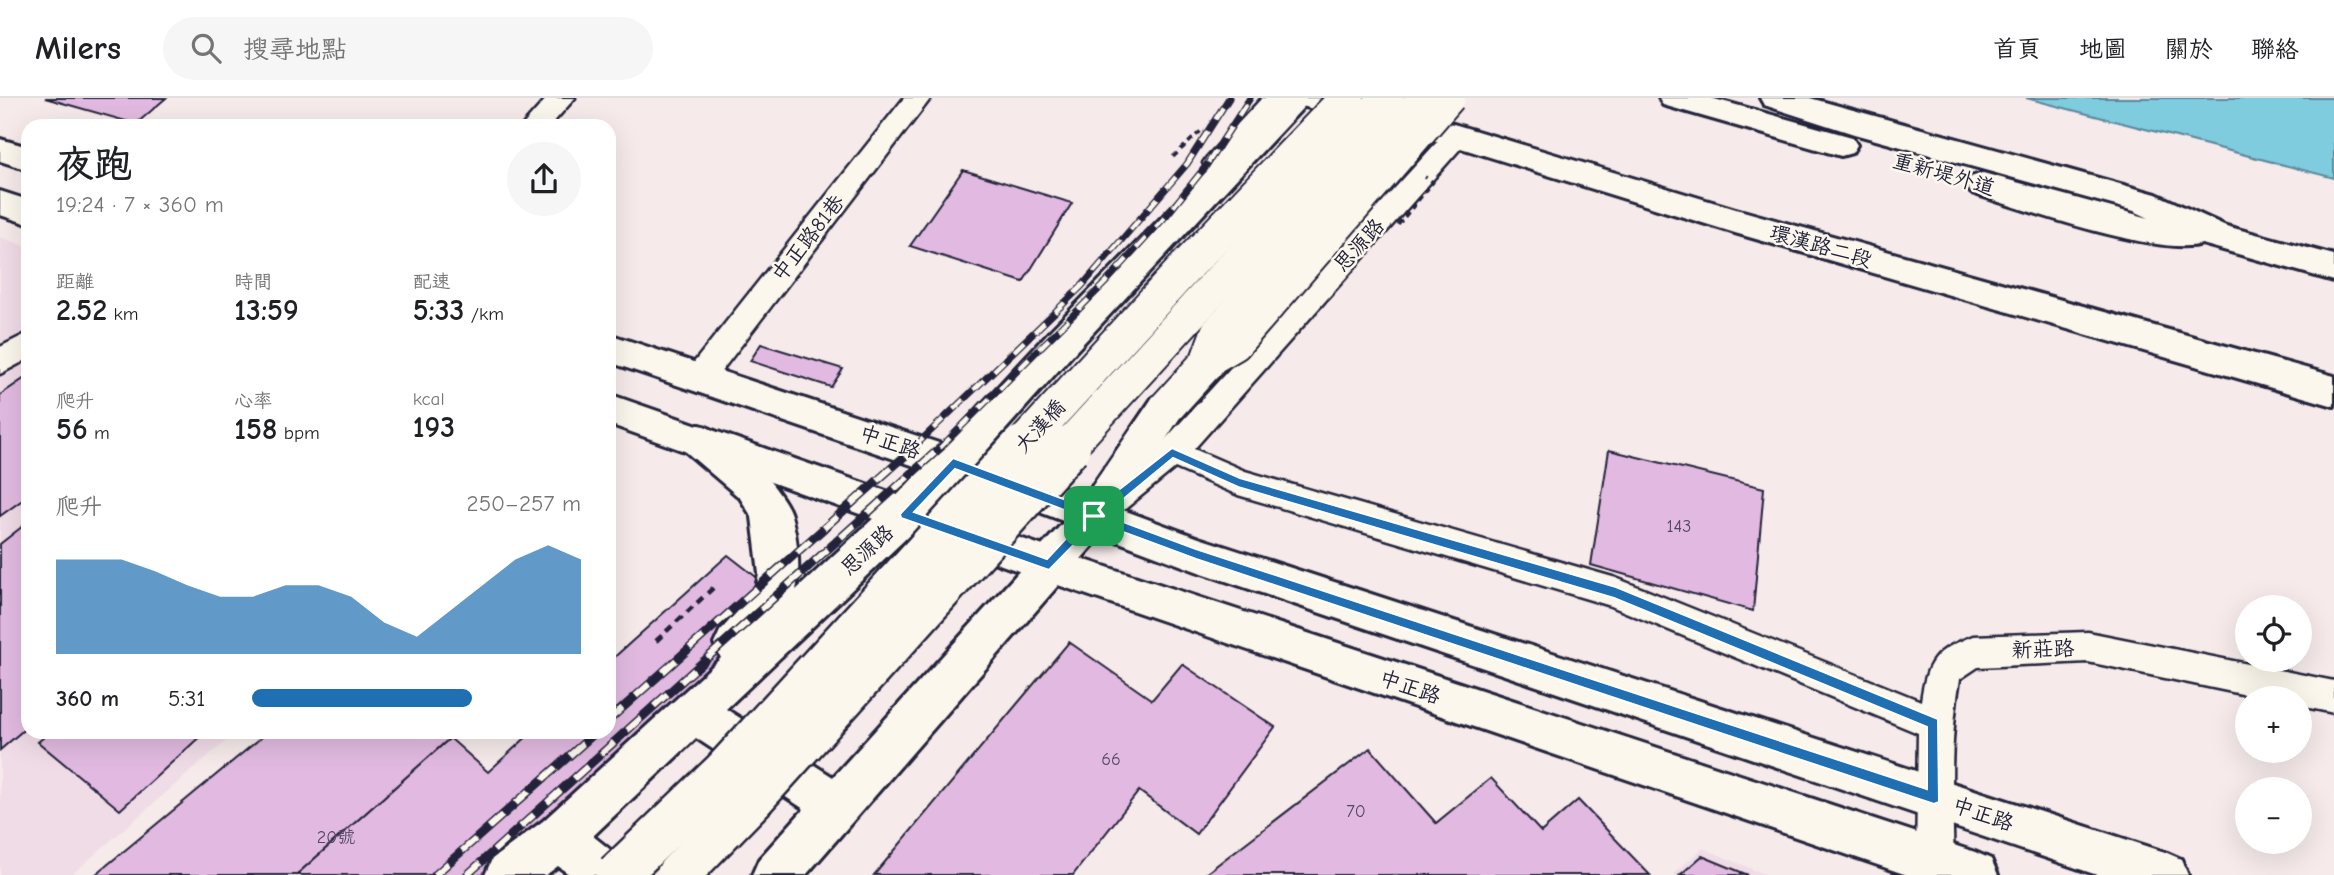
<!DOCTYPE html>
<html lang="zh-TW">
<head>
<meta charset="utf-8">
<style>
  body { margin:0; font-family:"Comic Neue","LXGW WenKai TC",sans-serif; background:#f6f6f6; color:#202124; height:100vh; display:flex; flex-direction:column; font-size:26px; white-space:nowrap }
  * { box-sizing:border-box; margin:0 }
  p { font-size:23px; color:#757577 }
  .icon { flex:none; width:38px; height:38px; fill:none; stroke:currentColor; stroke-width:2; stroke-linecap:round; stroke-linejoin:round }
  .map { position:relative; flex:1; overflow:hidden }
  .side { position:absolute; left:21px; top:21px; width:595px; height:620px; display:flex; flex-direction:column; background:#fff; border-radius:21px; box-shadow:0 7px 28px #0002 }
  .side>* { flex:none }
  .controls { position:absolute; left:2235px; top:497px; display:grid; gap:14px }
  .controls a { display:grid; place-items:center; width:77px; height:77px; border-radius:50%; background:#fff; box-shadow:0 7px 28px #0002; font-size:35px }
  .pin { position:absolute; display:grid; place-items:center; width:60px; height:60px; color:#fff; margin:-30px; border-radius:14px; box-shadow:0 4px 10px #0006 }
  .round { display:grid; place-items:center; flex:none; width:74px; height:74px; border-radius:37px; background:#f6f6f6 }
  .head { display:flex; align-items:center; justify-content:space-between; height:119px; padding:0 35px }
  h1 { font-size:38px; font-weight:800; line-height:52px }
  .figures { display:grid; grid-template-columns:repeat(3,1fr); gap:10px; height:119px; padding:7px 35px }
  .figures div { display:grid; align-content:center }
  .figures b { font-size:30px; font-weight:800 }
  .figures small { font-size:19px; font-weight:400 }
  .figures p { font-size:19px }
  .chart { height:196px; padding:14px 35px }
  .chart p { display:flex; justify-content:space-between }
  .chart svg { width:100%; height:126px; margin-top:7px; fill:#1f6fb2; opacity:.7 }
  ul { padding:0 35px; list-style:none; font-size:23px }
  li { display:grid; grid-template-columns:112px 84px 1fr; align-items:center; height:52px }
  li i { height:18px; border-radius:9px; background:#1f6fb2 }
  header { display:flex; align-items:center; gap:42px; box-sizing:border-box; height:98px; padding:0 35px; background:#fff; border-bottom:2px solid #e0e0e0 }
  header strong { font-size:33px }
  nav { display:flex; gap:38px; margin-inline-start:auto; font-size:24px }
  .search { width:490px; height:63px; background:#f6f6f6; display:flex; align-items:center; gap:18px; box-sizing:border-box; padding:0 24px; border-radius:38px; color:#757577; font-size:26px }
  .map>svg:first-child { display:block }
  .built { fill:#f0dce7 }
  .water { fill:#7fccdf; stroke:#5a889d; stroke-width:2 }
  .building { fill:#e2bae1; stroke:#22223b; stroke-width:2 }
  .lines { fill:none; stroke-linecap:round; stroke-linejoin:round }
  .minor-casing { stroke:#22223b; stroke-width:5 }
  .tertiary-casing { stroke:#22223b; stroke-width:6 }
  .secondary-casing { stroke:#22223b; stroke-width:6 }
  .primary-casing { stroke:#22223b; stroke-width:6 }
  .path-far1 { stroke:#22223b; stroke-width:3.5; stroke-dasharray:6 4.5; stroke-linecap:butt }
  .path { stroke:#22223b; stroke-width:4.5; stroke-dasharray:8 6; stroke-linecap:butt }
  .minor { fill:#fbf7ec; fill-rule:evenodd }
  .tertiary { fill:#fbf7ec; fill-rule:evenodd }
  .secondary { fill:#fbf7ec; fill-rule:evenodd }
  .primary { fill:#fbf7ec; fill-rule:evenodd }
  .rail-far1-casing { stroke:#22223b; stroke-width:7 }
  .rail-casing { stroke:#22223b; stroke-width:9 }
  .rail-far1 { stroke:#fbf7ec; stroke-width:4.5; stroke-dasharray:14; stroke-linecap:butt }
  .rail { stroke:#fbf7ec; stroke-width:6; stroke-dasharray:18; stroke-linecap:butt }
  .minor-bridge-casing { stroke:#22223b; stroke-width:32; stroke-linecap:butt }
  .secondary-bridge-far1-casing { stroke:#22223b; stroke-width:38; stroke-linecap:butt }
  .secondary-bridge-casing { stroke:#22223b; stroke-width:47; stroke-linecap:butt }
  .path-bridge { stroke:#22223b; stroke-width:3.5; stroke-dasharray:6 4.5; stroke-linecap:butt }
  .minor-bridge { stroke:#fbf7ec; stroke-width:28 }
  .secondary-bridge-far1 { stroke:#fbf7ec; stroke-width:34 }
  .secondary-bridge { stroke:#fbf7ec; stroke-width:42 }
  .route { fill:#1f6fb2; stroke:#fff; stroke-width:2; fill-rule:evenodd }
  .labels { text-anchor:middle; dominant-baseline:central; stroke-width:5; stroke-linejoin:round; paint-order:stroke }
  .number-label { font-size:18px; fill:#524864 }
  .street-label { font-size:21px; fill:#22223b; stroke:#fbf7ec }
</style>
</head>
<body>
<header>
<strong>Milers</strong>
<div class="search"><svg class="icon" aria-label="search" viewBox="0 0 24 24"><circle cx="10" cy="10" r="6"/><path d="M15 15l6 6"/></svg>搜尋地點</div>
<nav><a>首頁</a><a>地圖</a><a>關於</a><a>聯絡</a></nav>
</header>
<div class="map">
<svg width="2334" height="777" viewBox="0 0 2334 777">
  <rect width="100%" height="100%" fill="#f6ebea"/>
  <filter id="ink" filterUnits="userSpaceOnUse"><feTurbulence type="fractalNoise" baseFrequency=".0143" numOctaves="2"/><feDisplacementMap in="SourceGraphic" scale="14" xChannelSelector="R" yChannelSelector="G"/><feConvolveMatrix kernelMatrix="1 2 1 2 8 2 1 2 1" color-interpolation-filters="sRGB"/></filter>
  <g filter="url(#ink)">
    <g class="built">
      <path d="M0,139L28,149V634H236L71,777H0Z"/>
      <path d="M1703,750L1766,777H1672Z"/>
    </g>
    <path class="water" d="M2026,0H2334V80Z"/>
    <g class="building">
      <path d="M45,0H166L136,26Z"/>
      <path d="M963,72L1072,105L1023,184L910,148Z"/>
      <path d="M761,246L843,271L831,289L750,263Z"/>
      <path d="M28,278V398L0,418V297Z"/>
      <path d="M1609,352L1764,390L1753,513L1591,467Z"/>
      <path d="M28,424V628L0,652V446Z"/>
      <path d="M728,457L800,513L526,777H296L450,640L488,674L532,634H609V564Z"/>
      <path d="M1069,544L1152,602L1182,566L1275,629L1196,736L1139,693L1073,777H874Z"/>
      <path d="M50,634H205L120,712L38,644Z"/>
      <path d="M268,634H444L450,640L296,777H95Z"/>
      <path d="M1370,650L1436,725L1491,680L1541,734L1578,702L1650,777H1204Z"/>
      <path d="M1702,758L1748,777H1680Z"/>
    </g>
    <g class="lines">
      <g class="minor-casing">
        <g id="minor">
          <path d="M547,0H575L550,28H522Z"/>
          <path d="M904,0H931L710,288L699,292L688,288L684,280L688,272Z"/>
          <path d="M1262,0H1290L1225,71L1216,74L1207,71L1203,65L1207,59Z"/>
          <path d="M1457,29L1466,32L1470,38L1466,44L1194,351L1245,373L1616,480L1921,603C1927,562 1934,553 1973,538L2088,534L2334,583V615L2300,608V600H2261L2088,564L1978,569L1960,581C1949,641 1952,702 1954,763L1948,776L1923,777L1916,763L1918,635L1611,508L1238,397L1175,370L1119,416L1108,419L1097,416L1092,406L1097,396L1161,346L1448,32Z"/>
          <path d="M28,235V261L0,276V249Z"/>
        </g>
      </g>
      <g class="tertiary-casing">
        <g id="tertiary">
          <path d="M1294,0H1350L1457,27L1736,111L2334,278V308L1735,135L1451,47L1298,7Z"/>
          <path d="M1659,0H1711L1852,39L1857,47L1852,55L1841,58L1663,7Z"/>
          <path d="M1760,0H1810L2156,96L2226,128L2334,157V183L2202,146C2158,159 2020,110 1971,95L1967,87L1971,79L1983,75L2149,120L2134,113L1854,36L1764,7Z"/>
        </g>
      </g>
      <g class="secondary-casing">
        <path id="secondary" d="M1279,0H1312L1075,254L919,428L726,611L833,679L1080,406L1153,299L1166,295L1179,299L1184,310L1179,321L1108,430L806,777H752L759,761L804,711L696,640L593,738L622,761L629,777H570L558,768L546,777H485L492,761L543,723L721,560L714,546L720,533L755,494L759,476L752,419L740,400L685,353L679,342L685,331C690,329 695,327 700,327C725,331 784,392 791,417C797,439 801,469 796,492L891,404L1049,234Z"/>
      </g>
      <g class="primary-casing">
        <g id="primary">
          <path d="M0,41L28,49V72L0,63Z"/>
          <path d="M0,93L28,102V126L0,117Z"/>
          <path d="M609,236L966,354L1199,440L2165,754L2181,761L2188,777H2097L1196,473L941,377L609,264Z"/>
          <path d="M609,296L1049,450L1975,754L1991,761L1998,777H1907L1049,484L609,326Z"/>
        </g>
      </g>
      <path class="path-far1" d="M1173,59L1203,31"/>
      <path class="path" d="M656,543L713,490"/>
      <use href="#minor" class="minor"/>
      <use href="#tertiary" class="tertiary"/>
      <use href="#secondary" class="secondary"/>
      <use href="#primary" class="primary"/>
      <g class="rail-far1-casing">
        <g id="rail-far1">
          <path d="M913,350L1081,189L1187,66L1229,0"/>
          <path d="M940,350L1107,183L1166,118L1206,68L1250,0"/>
        </g>
      </g>
      <g class="rail-casing">
        <g id="rail">
          <path d="M609,622L915,349"/>
          <path d="M435,777L596,634"/>
          <path d="M467,777L941,349"/>
        </g>
      </g>
      <use href="#rail-far1" class="rail-far1"/>
      <use href="#rail" class="rail"/>
      <g class="minor-bridge-casing">
        <path id="minor-bridge" d="M1207,265L1236,248L1451,0"/>
      </g>
      <g class="secondary-bridge-far1-casing">
        <g id="secondary-bridge-far1">
          <path d="M1166,310L1207,265L1218,235L1426,0"/>
          <path d="M1020,350L1182,173L1347,0"/>
          <path d="M1067,350L1387,0"/>
        </g>
      </g>
      <g class="secondary-bridge-casing">
        <g id="secondary-bridge">
          <path d="M617,777L724,674L1022,349"/>
          <path d="M678,777L753,700L1069,349"/>
        </g>
      </g>
      <path class="path-bridge" d="M1398,127L1433,84L1425,79"/>
      <use href="#minor-bridge" class="minor-bridge"/>
      <use href="#secondary-bridge-far1" class="secondary-bridge-far1"/>
      <use href="#secondary-bridge" class="secondary-bridge"/>
    </g>
  </g>
  <path class="route" d="M1172,350L1240,380L1616,489L1938,621L1939,704L1934,706L1196,461L1096,424L1049,472L901,420L900,416L953,360L1093,412ZM1173,360L1238,389L1614,500L1927,629V691L1196,451L1104,417ZM955,371L1083,419L1085,420L1047,461L914,414Z"/>
  <g class="labels">
    <g class="number-label">
      <text x="1679" y="428">143</text>
      <text x="1111" y="661">66</text>
      <text x="1356" y="713">70</text>
      <text x="336" y="739">20號</text>
    </g>
    <g class="street-label">
      <text transform="translate(1944 76) rotate(16)">重新堤外道</text>
      <text transform="translate(808 140) rotate(-52)">中正路81巷</text>
      <text transform="translate(1359 147) rotate(-48)">思源路</text>
      <text transform="translate(1821 148) rotate(16)">環漢路二段</text>
      <text transform="translate(1040 328) rotate(-48)">大漢橋</text>
      <text transform="translate(890 344) rotate(19)">中正路</text>
      <text transform="translate(867 452) rotate(-43)">思源路</text>
      <text transform="translate(2043 551) rotate(-2)">新莊路</text>
      <text transform="translate(1410 589) rotate(19)">中正路</text>
      <text transform="translate(1983 716) rotate(19)">中正路</text>
    </g>
  </g>
</svg>
<div class="controls">
<a><svg class="icon" aria-label="locate" viewBox="0 0 24 24"><circle cx="12" cy="12" r="6"/><path d="M12 2v4M12 18v4M2 12h4M18 12h4"/></svg></a>
<a>+</a>
<a>−</a>
</div>
<div class="pin" style="left:1094px;top:418px;background:#1e9e55"><svg class="icon" aria-label="arrive" viewBox="0 0 24 24"><path d="M6 21V4h12l-3 4 3 4H6"/></svg></div>
<section class="side">
<div class="head"><div><h1>夜跑</h1><p>19:24 · 7 × 360 m</p></div><a class="round"><svg class="icon" aria-label="share" viewBox="0 0 24 24"><path d="M12 15V3M7 8l5-5 5 5M5 13v7h14v-7"/></svg></a></div>
<div class="figures">
<div><p>距離</p><b>2.52<small> km</small></b></div>
<div><p>時間</p><b>13:59</b></div>
<div><p>配速</p><b>5:33<small> /km</small></b></div>
</div>
<div class="figures">
<div><p>爬升</p><b>56<small> m</small></b></div>
<div><p>心率</p><b>158<small> bpm</small></b></div>
<div><p>kcal</p><b>193</b></div>
</div>
<div class="chart"><p><span>爬升</span>250–257 m</p>
<svg viewBox="0 0 160 44" preserveAspectRatio="none"><path d="M0 44V11L10 11L20 11L30 15L40 20L50 24L60 24L70 20L80 20L90 24L100 33L110 38L120 29L130 20L140 11L150 6L160 11V44z"/></svg>
</div>
<ul>
<li><b>360 m</b>5:31<i style="width:67%"></i></li>
</ul>
</section>
</div>
</body>
</html>
